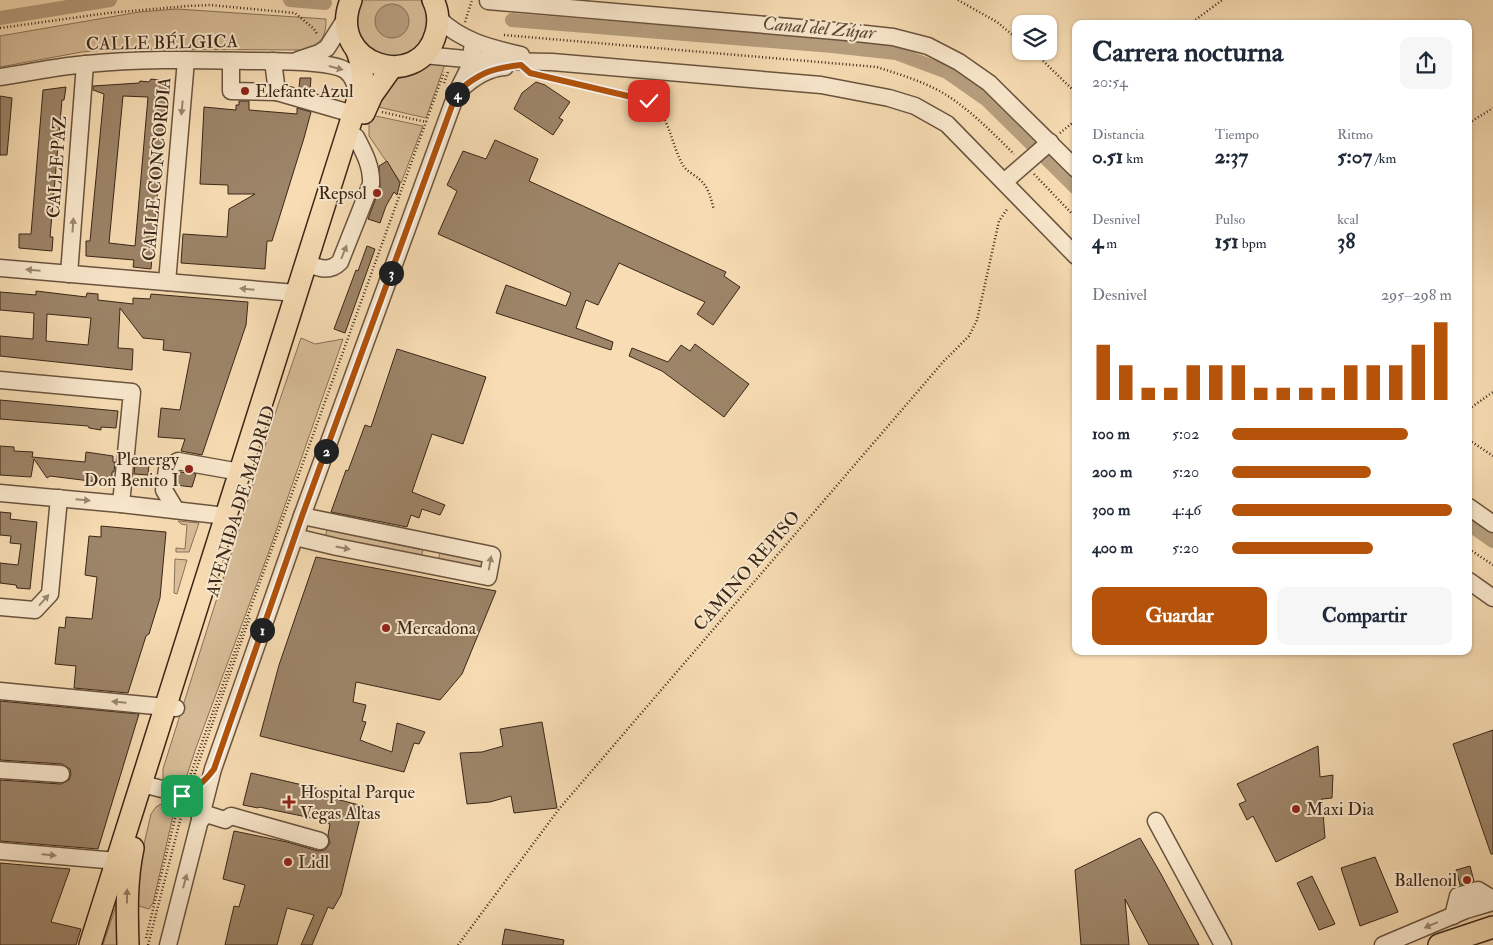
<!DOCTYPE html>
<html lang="es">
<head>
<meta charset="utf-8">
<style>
  body { margin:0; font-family:"IM FELL Double Pica",serif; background:#f6f6f7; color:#1f2937; height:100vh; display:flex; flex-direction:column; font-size:19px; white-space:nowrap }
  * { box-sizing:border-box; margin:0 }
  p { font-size:16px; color:#747a83 }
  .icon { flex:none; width:28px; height:28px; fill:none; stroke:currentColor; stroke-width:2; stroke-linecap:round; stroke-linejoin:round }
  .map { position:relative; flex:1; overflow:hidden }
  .drawer { position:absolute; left:1072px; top:20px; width:400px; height:635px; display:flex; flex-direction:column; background:#fff; border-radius:10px; box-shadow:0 1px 4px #0004 }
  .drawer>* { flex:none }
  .tools { position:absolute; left:1012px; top:15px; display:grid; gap:10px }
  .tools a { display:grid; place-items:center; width:45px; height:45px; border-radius:10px; background:#fff; box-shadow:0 1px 4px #0004; font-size:25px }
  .pin { position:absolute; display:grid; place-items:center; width:42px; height:42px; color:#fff; margin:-21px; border-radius:10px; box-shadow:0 2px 8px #0006 }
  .km { position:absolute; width:25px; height:25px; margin:-12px; border-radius:50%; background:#222; color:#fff; font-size:14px; line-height:25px; text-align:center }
  .round { display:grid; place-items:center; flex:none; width:52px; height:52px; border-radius:10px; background:#f6f6f7 }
  .summary { display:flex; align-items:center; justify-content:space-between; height:85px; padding:0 20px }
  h1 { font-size:28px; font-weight:700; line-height:38px }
  .stats { display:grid; grid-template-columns:repeat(3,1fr); gap:8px; height:85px; padding:5px 20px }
  .stats div { display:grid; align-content:center }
  .stats b { font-size:21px; font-weight:700 }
  .stats small { font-size:14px; font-weight:400 }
  .stats p { font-size:14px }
  .chart { height:140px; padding:10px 20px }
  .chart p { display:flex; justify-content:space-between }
  .chart svg { width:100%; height:90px; margin-top:5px; stroke:#b45309; stroke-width:6 }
  .button { display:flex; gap:10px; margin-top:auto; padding:10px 20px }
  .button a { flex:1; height:58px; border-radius:10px; background:#b45309; color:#fff; font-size:20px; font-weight:700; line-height:58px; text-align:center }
  .button a+a { background:#f6f6f7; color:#1f2937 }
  ul { padding:0 20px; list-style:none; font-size:16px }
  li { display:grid; grid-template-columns:80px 60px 1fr; align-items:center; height:38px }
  li i { height:12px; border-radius:6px; background:#b45309 }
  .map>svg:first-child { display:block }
  .green { fill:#d8be99; stroke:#897258 }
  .water { fill:#b79f7f; stroke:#856f55 }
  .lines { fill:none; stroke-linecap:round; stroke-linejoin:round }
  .canal { stroke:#b79f7f; stroke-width:14 }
  .building { fill:#9d8569; stroke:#3a2617; fill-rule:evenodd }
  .minor-casing { stroke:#6a543e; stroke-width:19 }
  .major-casing { stroke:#3a2617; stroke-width:24 }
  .path { stroke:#3a2617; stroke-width:2.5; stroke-dasharray:1 2.5; stroke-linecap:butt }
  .minor { stroke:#fae9ce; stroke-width:16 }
  .major { stroke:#f8ddb4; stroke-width:21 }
  .oneway { fill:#9a8872 }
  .oneway2 { fill:#998266 }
  .route-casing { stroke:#fff; stroke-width:10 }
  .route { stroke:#b45309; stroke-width:6 }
  .poi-dot { fill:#8f2418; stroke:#fae9ce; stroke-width:2 }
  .labels { text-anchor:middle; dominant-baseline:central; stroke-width:4; stroke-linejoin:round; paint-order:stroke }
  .street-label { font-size:18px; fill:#3a2617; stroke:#fae9ce }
  .poi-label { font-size:18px; fill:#3a2617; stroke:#fae9ce; text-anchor:start }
  .water-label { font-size:19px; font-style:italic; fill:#604a36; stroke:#fae9ce }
</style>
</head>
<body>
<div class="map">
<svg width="1493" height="945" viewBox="0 0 1493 945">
  <rect width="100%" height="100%" fill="#f8ddb4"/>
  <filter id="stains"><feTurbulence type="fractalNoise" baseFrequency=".004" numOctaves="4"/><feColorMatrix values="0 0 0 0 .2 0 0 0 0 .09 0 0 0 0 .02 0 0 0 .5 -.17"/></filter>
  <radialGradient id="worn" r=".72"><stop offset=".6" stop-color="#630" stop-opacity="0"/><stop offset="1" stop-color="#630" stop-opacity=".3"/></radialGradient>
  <g class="green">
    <path d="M363,0H421L428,16V28L417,48L407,55L395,58L372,52L357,33V9Z"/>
    <path d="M177,9L326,19C326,38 321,44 303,50L115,49L82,52L0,67V36L139,12Z"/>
    <path d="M429,61H446L426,118L374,106L389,80Z"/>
    <path d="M371,115L423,126L401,183L369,136V123Z"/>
    <path d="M301,338L315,344L343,339L268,554L196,748L183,787L165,785L163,779V769L277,408Z"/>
    <path d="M178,521L199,523L189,552H176V548L185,549L187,525L181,524Z"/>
    <path d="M327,530L423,550L421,557L325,537Z"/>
    <path d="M440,553L484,562L482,570L438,561Z"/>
    <path d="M175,559L187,560L177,594L174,593Z"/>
    <path d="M163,803H176L153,903L149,909L139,906L138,904V870L151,814L156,807Z"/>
    <path d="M118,900L120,945H103Z"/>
  </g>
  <circle class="water" cx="392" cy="21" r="17"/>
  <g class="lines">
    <g class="canal">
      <path d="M290,0L325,3"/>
      <path d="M0,18L110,0"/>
      <path d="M512,20L832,46L896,53L947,72L987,100L1076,188"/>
      <path d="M1469,524L1493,541"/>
    </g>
  </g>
  <g class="building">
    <path d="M300,78H311L310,91L299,88Z"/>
    <path d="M151,79L167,81L151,269L133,267L134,260L86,256V241H90L104,94L93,90V86L139,83L140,81L149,82ZM123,96L148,97L135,246L109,243Z"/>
    <path d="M536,82L545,85L570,102L559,118L563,120L553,135L514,109L522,93Z"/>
    <path d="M66,87L64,100H62L50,237H53L52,251L19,248V234H31L43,90Z"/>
    <path d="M0,96L12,98L7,155H0Z"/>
    <path d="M239,101H249V110L297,114V108L311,112L304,138L272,241H267L265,269L181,263L183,234L227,237L229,209L255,194H228V185L200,184L204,107L236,110V105H239Z"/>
    <path d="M495,140L538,159L529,181L726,272L724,276L740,287L713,325L697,314L705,302L619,263L598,305L586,300L576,328L613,342L611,350L496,313L506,285L566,306L571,293L438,234L457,191L447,185L463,151L486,159Z"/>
    <path d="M387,161L400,183L397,195L394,192L386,206L380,223L368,219L380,187L379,166Z"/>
    <path d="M367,246L375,249L345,333L334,329L356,270L358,271Z"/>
    <path d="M36,291L86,297L87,293L98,294V300L133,304V298L150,299L151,294L248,302L246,325L202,455L181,451L185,439L158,437L161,408L180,410L191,353L163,350L164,340L143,338L120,308L118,348L133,349L132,370L0,356V336L33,339L34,313L0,310V292L36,295ZM47,314L91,318L88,345L46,341Z"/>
    <path d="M695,344L749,384L724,417L662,371L629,356L632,348L668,362L681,345L690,351Z"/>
    <path d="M397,349L486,377L463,444L432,434L412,492L445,505L440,515L422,509L419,518L411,515L407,527L331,512L346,470L348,471L365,425L371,427Z"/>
    <path d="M0,400L118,411L116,428L101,427V430L89,428L88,426L0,419Z"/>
    <path d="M0,446L14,447V451L33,452L32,457L85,462L86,452L113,456V462H115L114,472H112V479L98,478V482L50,476L47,478L34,459L31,477L0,475Z"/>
    <path d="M135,464H149L148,475L134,474Z"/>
    <path d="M180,472L196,474L192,487L175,485L176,475Z"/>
    <path d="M0,512L11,513L10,519L37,522L30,589L17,588L16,585L0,583V563L18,565L21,544L10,543L11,536L0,535Z"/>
    <path d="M101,526L166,532L160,598L149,634L146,636L128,693L74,688L76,666L55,664L59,627L65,628L66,617L92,619L97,577L85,575L89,536L101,537Z"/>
    <path d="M316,557L496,591L462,674L440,700L356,682L353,702L366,705L362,721L366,722L360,740L392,752L397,723L425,732L419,744L414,743L404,772L260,736L279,665Z"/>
    <path d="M0,701L139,714L98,849L0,841V780L61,784L69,780L71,774L70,769L62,764L0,760Z"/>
    <path d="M542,722L557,808L514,813L511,796L490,802L467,804L460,753L482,752L503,746L500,729Z"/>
    <path d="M1493,730V854H1491L1453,744Z"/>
    <path d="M1318,746L1320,777L1333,775L1332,798L1322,799L1325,838L1276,862L1253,816L1247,820L1239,804L1246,801L1237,784Z"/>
    <path d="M251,773L337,793L336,799L363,806L341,895L333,909L328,907L312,945H301L314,915L287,908L277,945H225L234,906L239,907L245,885L223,879L234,831L287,842L318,851L325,850L330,843L328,835L330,824L321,822V820L259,807L258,808L243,805Z"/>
    <path d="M1140,838L1161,874L1199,945H1149L1125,899L1129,945H1081L1075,870Z"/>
    <path d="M1375,857L1398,912L1360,926L1341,868Z"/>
    <path d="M0,863L70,869L51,922L81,929L76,945H0Z"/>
    <path d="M1470,866L1474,881L1460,885L1456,870Z"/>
    <path d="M1312,876L1335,924L1319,930L1297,883Z"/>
    <path d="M505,929L564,940L563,945H502Z"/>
  </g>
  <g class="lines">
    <g class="minor-casing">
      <g id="minor">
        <path d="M488,1L847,32L893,37L928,46L959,62L989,83L1076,169"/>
        <path d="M438,18C461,41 490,48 521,55"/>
        <path d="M424,55L486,61L552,62L821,85L889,98L915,106L947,124L1076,256"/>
        <path d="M298,60L319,53L327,48L346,18"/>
        <path d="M231,61V91L277,92"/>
        <path d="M273,61L277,92L353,114"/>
        <path d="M0,77C29,73 58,66 87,64C144,58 201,60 258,61C277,61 330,61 345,70C354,76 356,87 358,97"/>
        <path d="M461,89C474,77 488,68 505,67"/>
        <path d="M1004,182L1050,142"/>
        <path d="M305,263C319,268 329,273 340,262L371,184C372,167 364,152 356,137"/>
        <path d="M0,268L296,293"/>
        <path d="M69,274L85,64"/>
        <path d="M167,282L186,60"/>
        <path d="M0,380L132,392L121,504"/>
        <path d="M0,493L121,504L226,516"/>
        <path d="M1469,507L1493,524"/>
        <path d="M176,510L164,490L167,469L178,461L240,472"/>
        <path d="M295,537L337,547L488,577L492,555L302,516"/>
        <path d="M1469,581L1493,598"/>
        <path d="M0,607L35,610L50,594L59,498"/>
        <path d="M0,691L176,708"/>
        <path d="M0,770L61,774"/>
        <path d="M142,784L178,793L194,804L202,819"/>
        <path d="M203,813L225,820L231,816L320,841"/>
        <path d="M1156,821L1223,945"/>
        <path d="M0,851L117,861"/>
        <path d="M1453,916L1458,896L1478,890L1493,899"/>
        <path d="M168,945L213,769L302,516L457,92L470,66L473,42"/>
        <path d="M1383,945L1466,910L1493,902"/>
      </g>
    </g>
    <g class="major-casing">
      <g id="major">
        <path d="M351,0C325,65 420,94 436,33C439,22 438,10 433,0"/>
        <path d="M364,113L372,95L392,67"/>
        <path d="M90,945L358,99C364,79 364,70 357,51"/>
        <path d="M128,945C127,912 126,881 133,848"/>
        <path d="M1439,945L1493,927"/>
      </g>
    </g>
    <g class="path">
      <path d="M958,0L997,22L1021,42"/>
      <path d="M465,22L472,0"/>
      <path d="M1190,24L1222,0"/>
      <path d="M0,28L108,13L188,6L210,5L295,13L313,28L318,35"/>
      <path d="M504,35L877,67C901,75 926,82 948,96C972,112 993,133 1014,154"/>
      <path d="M1033,51L1076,93"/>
      <path d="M547,77L640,98C671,108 669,143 684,167C688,172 695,175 699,179C709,187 711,199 714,210"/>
      <path d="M444,83L448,72"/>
      <path d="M382,112L426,122L444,72"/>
      <path d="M1469,123L1493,108"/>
      <path d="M1060,133L1076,120"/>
      <path d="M1034,174L1076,218"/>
      <path d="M1469,409L1493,392"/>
      <path d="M1469,440L1493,456"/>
      <path d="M1469,549L1493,565"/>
      <path d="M187,784L426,122"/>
      <path d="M191,784L250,617"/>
      <path d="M146,938L177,810"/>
      <path d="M148,945L182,813"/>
      <path d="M458,945L559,809L943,362L969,336L977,320L999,221L1008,208"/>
    </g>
    <use href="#minor" class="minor"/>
    <use href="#major" class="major"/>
  </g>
  <defs><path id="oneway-solid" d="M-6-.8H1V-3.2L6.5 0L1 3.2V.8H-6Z" transform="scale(1.25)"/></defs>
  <g class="oneway">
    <use href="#oneway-solid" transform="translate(336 68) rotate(15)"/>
    <use href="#oneway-solid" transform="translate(182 108) rotate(95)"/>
    <use href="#oneway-solid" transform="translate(73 225) rotate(-86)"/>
    <use href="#oneway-solid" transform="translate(344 252) rotate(-68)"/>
    <use href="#oneway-solid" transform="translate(33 270) rotate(-175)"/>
    <use href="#oneway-solid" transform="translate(247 289) rotate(-175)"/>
    <use href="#oneway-solid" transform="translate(83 500) rotate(5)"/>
    <use href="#oneway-solid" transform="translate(343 548) rotate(11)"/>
    <use href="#oneway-solid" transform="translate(490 563) rotate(-80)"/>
    <use href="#oneway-solid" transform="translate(44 600) rotate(-48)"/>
    <use href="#oneway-solid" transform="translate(119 702) rotate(-175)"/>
    <use href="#oneway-solid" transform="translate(49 855) rotate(5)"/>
    <use href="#oneway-solid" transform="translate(185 881) rotate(-75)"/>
    <use href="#oneway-solid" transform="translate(1431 925) rotate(157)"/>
  </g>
  <use class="oneway2" href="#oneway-solid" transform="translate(127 896) rotate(-89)"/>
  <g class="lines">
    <g class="route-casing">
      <path id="route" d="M182,796L184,791C199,787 205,781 214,769L302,516L457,92C479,73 492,68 521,65L530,73L649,101"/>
    </g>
    <use href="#route" class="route"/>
  </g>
  <g class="poi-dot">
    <circle cx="245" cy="91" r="5"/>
    <circle cx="377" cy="193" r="5"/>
    <circle cx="189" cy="469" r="5"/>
    <circle cx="386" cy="628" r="5"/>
    <path d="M286.5 794.5h5v5h5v5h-5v5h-5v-5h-5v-5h5z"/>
    <circle cx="1296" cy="809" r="5"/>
    <circle cx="288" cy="862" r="5"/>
    <circle cx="1467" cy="880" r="5"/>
  </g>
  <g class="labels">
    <g class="street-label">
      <text transform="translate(162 43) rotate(-1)">CALLE BÉLGICA</text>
      <text transform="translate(57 167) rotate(-86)">CALLE PAZ</text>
      <text transform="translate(157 169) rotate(-85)">CALLE CONCORDIA</text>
      <text transform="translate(241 501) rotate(-73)">AVENIDA DE MADRID</text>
      <text transform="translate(747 571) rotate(-49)">CAMINO REPISO</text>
    </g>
    <g class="poi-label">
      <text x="255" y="91">Elefante Azul</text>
      <text x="367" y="193" text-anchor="end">Repsol</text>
      <text x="179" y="459" text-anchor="end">Plenergy<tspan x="179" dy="21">Don Benito I</tspan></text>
      <text x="396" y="628">Mercadona</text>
      <text x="300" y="792">Hospital Parque<tspan x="300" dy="21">Vegas Altas</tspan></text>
      <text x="1306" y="809">Maxi Dia</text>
      <text x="298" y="862">Lidl</text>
      <text x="1457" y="880" text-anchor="end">Ballenoil</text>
    </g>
    <g class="water-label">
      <text transform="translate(819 28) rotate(5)">Canal del Zújar</text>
    </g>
  </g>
  <rect width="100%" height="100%" filter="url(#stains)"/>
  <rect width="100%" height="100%" fill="url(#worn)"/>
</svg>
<div class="tools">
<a><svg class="icon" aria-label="layers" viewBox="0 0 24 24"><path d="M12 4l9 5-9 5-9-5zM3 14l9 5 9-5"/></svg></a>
</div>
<div class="pin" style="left:182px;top:796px;background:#1e9e55"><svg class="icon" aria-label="arrive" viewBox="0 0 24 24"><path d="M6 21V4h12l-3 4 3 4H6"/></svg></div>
<div class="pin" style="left:649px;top:101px;background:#d93025"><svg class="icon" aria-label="check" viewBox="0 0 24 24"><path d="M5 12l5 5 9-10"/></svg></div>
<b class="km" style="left:262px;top:630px">1</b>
<b class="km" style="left:326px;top:451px">2</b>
<b class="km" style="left:391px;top:273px">3</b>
<b class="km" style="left:457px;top:94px">4</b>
<section class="drawer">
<div class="summary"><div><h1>Carrera nocturna</h1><p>20:54</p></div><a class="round"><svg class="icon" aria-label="share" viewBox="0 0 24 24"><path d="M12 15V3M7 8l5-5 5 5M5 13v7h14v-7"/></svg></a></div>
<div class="stats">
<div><p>Distancia</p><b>0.51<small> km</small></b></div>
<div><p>Tiempo</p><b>2:37</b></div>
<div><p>Ritmo</p><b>5:07<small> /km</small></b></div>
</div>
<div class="stats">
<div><p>Desnivel</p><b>4<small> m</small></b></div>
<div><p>Pulso</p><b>151<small> bpm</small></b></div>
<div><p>kcal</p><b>38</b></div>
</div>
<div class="chart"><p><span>Desnivel</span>295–298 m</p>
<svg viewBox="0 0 160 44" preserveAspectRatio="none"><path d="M5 44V17M15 44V27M25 44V38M35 44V38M45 44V27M55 44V27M65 44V27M75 44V38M85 44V38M95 44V38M105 44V38M115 44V27M125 44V27M135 44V27M145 44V17M155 44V6"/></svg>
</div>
<ul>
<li><b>100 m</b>5:02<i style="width:80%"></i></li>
<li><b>200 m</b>5:20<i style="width:63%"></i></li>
<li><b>300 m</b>4:46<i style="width:100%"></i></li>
<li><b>400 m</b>5:20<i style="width:64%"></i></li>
</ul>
<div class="button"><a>Guardar</a><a>Compartir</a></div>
</section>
</div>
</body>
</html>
